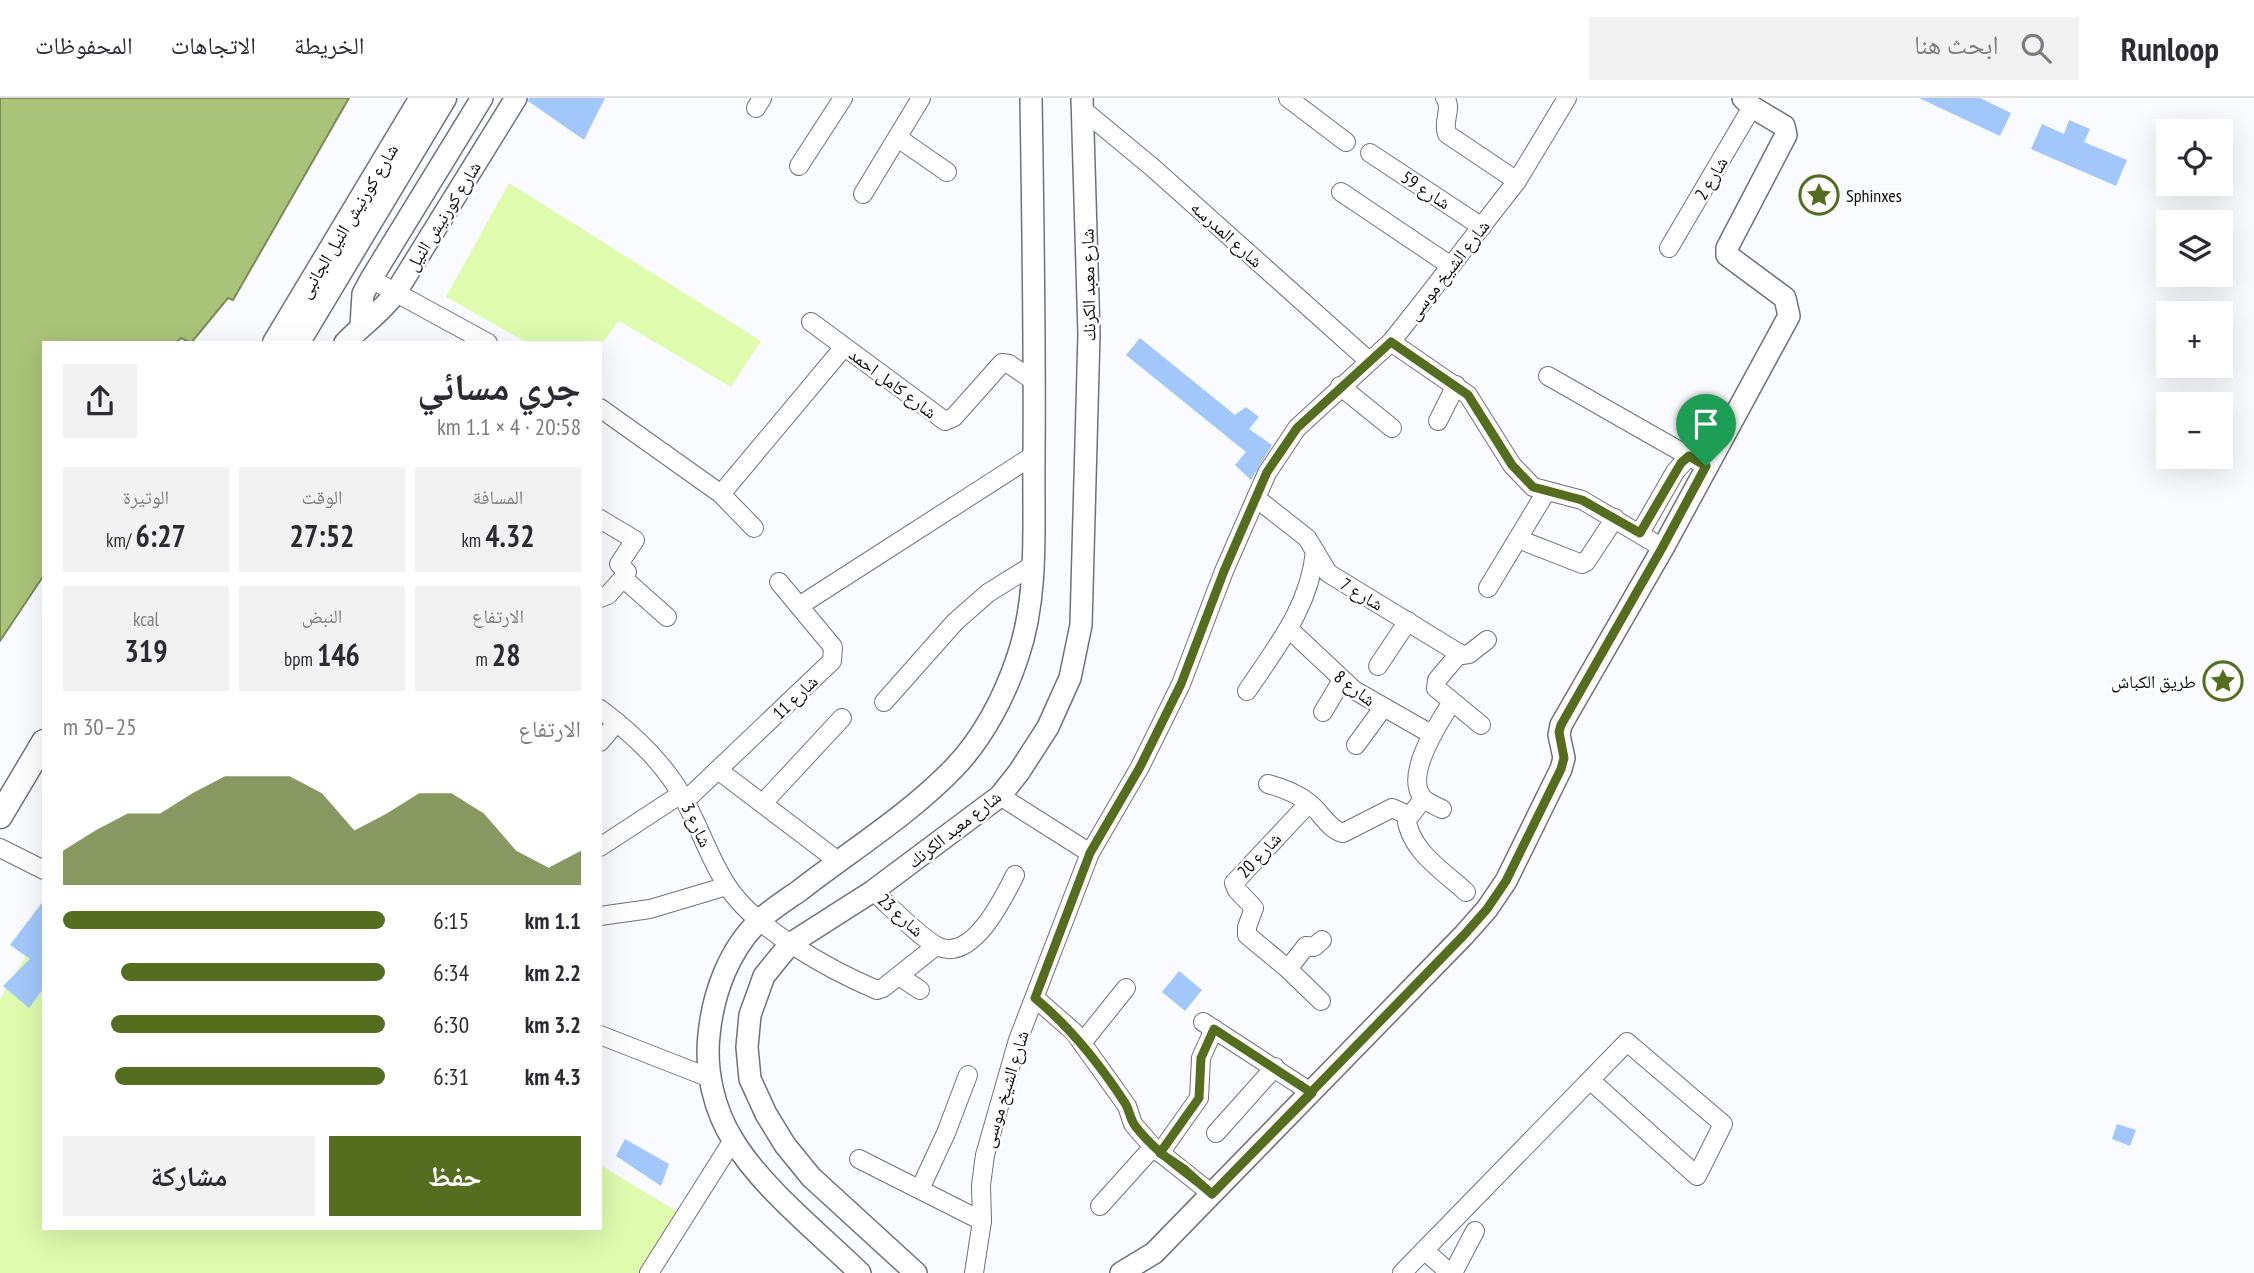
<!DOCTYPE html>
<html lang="ar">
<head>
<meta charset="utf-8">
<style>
  body { margin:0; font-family:"PT Sans Narrow","Noto Naskh Arabic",sans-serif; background:#f2f2f3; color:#2b2b33; direction:rtl; height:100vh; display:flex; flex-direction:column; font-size:26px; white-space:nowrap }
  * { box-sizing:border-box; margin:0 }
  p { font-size:23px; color:#7c7c81 }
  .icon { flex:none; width:38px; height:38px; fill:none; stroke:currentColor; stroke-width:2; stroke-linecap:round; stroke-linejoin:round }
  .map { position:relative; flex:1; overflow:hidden; direction:ltr }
  .side { position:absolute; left:42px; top:243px; width:560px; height:889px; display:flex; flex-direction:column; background:#fff; border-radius:0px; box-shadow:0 7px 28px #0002; direction:rtl }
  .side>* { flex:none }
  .tools { position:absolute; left:2156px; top:21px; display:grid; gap:14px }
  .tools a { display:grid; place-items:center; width:77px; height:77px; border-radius:0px; background:#fff; box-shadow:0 7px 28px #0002; font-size:35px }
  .pin { position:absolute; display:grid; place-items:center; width:60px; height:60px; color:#fff; margin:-72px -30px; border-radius:50% 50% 50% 0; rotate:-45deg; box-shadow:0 0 7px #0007 }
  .pin .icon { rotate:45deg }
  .round { display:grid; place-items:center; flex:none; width:74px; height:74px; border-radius:0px; background:#f2f2f3 }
  .summary { display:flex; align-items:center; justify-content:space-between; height:119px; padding:0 21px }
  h1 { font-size:38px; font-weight:700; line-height:52px }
  .metrics { display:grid; grid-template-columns:repeat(3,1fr); gap:10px; height:119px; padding:7px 21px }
  .metrics div { display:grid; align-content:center; border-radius:0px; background:#f2f2f3; text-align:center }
  .metrics b { font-size:30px; font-weight:700 }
  .metrics small { font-size:19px; font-weight:400 }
  .metrics p { font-size:19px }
  .chart { height:196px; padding:14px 21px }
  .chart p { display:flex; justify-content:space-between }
  .chart svg { width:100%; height:126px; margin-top:7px; fill:#556d1e; opacity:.7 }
  .cta { display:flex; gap:14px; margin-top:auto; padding:14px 21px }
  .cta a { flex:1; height:80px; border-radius:0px; background:#556d1e; color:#fff; font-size:28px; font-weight:700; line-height:80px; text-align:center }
  .cta a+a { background:#f2f2f3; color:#2b2b33 }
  ul { padding:0 21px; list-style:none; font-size:23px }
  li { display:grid; grid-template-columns:112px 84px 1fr; align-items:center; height:52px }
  li i { height:18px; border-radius:9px; background:#556d1e }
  header { display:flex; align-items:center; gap:42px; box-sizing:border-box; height:98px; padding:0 35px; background:#fff; border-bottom:2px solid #e1e1e2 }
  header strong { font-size:33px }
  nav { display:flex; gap:38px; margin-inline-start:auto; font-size:24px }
  .search { width:490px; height:63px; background:#f2f2f3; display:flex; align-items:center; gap:18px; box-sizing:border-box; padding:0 24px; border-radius:0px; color:#7c7c81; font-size:26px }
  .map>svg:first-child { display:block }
  .green { fill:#defbae }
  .water { fill:#a9c478; stroke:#798c58; stroke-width:2 }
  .building { fill:#a2c7fb }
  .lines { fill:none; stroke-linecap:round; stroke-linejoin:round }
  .minor-casing { stroke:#6f7277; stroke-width:20 }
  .tertiary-casing { stroke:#6f7277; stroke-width:24 }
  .secondary-casing { stroke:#6f7277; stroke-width:27 }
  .minor { stroke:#fff; stroke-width:18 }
  .tertiary { stroke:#fff; stroke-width:21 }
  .secondary { stroke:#fff; stroke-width:24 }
  .route-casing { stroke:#fff; stroke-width:14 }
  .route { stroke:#556d1e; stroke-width:9 }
  .labels { text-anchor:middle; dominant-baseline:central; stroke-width:5; stroke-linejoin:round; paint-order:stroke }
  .street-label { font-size:18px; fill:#0a0b0d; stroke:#fff }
  .poi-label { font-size:18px; fill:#0a0b0d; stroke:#fff; text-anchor:start }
</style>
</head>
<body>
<header>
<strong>Runloop</strong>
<div class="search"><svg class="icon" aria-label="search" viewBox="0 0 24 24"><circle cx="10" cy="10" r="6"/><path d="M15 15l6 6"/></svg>ابحث هنا</div>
<nav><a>الخريطة</a><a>الاتجاهات</a><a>المحفوظات</a></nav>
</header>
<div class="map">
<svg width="2254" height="1175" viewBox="0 0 2254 1175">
  <rect width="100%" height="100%" fill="#f9fbff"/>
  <g class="green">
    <path d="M509,85L761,243L731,289L619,223L600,248V245H528L446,199Z"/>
    <path d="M44,829V1130H600V1067L678,1114L641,1175H0V901Z"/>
  </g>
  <path class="water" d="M0,0H349L233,202L228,200L191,245L181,240L176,245H44V477L0,543Z"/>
  <g class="building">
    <path d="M529,0H605L584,42L528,3Z"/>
    <path d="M1919,0H1980L2011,15L2000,38Z"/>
    <path d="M2069,22L2090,31L2084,44L2127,62L2116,88L2031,51L2042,26L2064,36Z"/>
    <path d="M1140,240L1235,317L1246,309L1259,319L1249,331L1272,347L1251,382L1235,367L1246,354L1126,257Z"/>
    <path d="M44,802V890L29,910L3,888L30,861L10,847Z"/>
    <path d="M1179,873L1202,892L1185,913L1162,894Z"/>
    <path d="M2117,1026L2136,1032L2130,1048L2112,1041Z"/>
    <path d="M625,1041L669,1066L661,1088L616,1058Z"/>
  </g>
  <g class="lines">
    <g class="minor-casing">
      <g id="minor">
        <path d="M1288,0L1346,44"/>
        <path d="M1445,0C1453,10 1442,23 1447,36L1517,83"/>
        <path d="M756,10L762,0"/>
        <path d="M1083,12L1152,69L1369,263"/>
        <path d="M898,40L947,74"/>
        <path d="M1370,55L1482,129"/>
        <path d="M799,68L843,0"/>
        <path d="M1341,94L1451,168"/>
        <path d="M863,96L921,0"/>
        <path d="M1669,150L1752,9"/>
        <path d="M371,181L488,245"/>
        <path d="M811,224L945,323L954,319L1002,265L1009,266L1034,283"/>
        <path d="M1391,244L1468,297L1512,367L1533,389L1582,402L1663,450"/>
        <path d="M1548,278L1706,368"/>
        <path d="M1340,288L1392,330"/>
        <path d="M600,310L721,396"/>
        <path d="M1438,323L1456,287"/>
        <path d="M1256,400L1307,440L1328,475L1462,557L1469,556L1487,542"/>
        <path d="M600,421L635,442L619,466L627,474L623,480"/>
        <path d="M754,430L721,396L844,249"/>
        <path d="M1640,435L1675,374L1689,358"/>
        <path d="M1518,441L1582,466L1586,464L1615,420"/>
        <path d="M623,480L667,519"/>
        <path d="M1488,490L1546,394"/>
        <path d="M600,500L608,497L623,480"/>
        <path d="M799,508L1034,357"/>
        <path d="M1289,531L1354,592L1431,636"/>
        <path d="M1459,556L1437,582L1436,590L1481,627"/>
        <path d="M1378,568L1408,523"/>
        <path d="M1247,593C1277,548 1310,508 1315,453"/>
        <path d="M884,604L955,524L988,495L1033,467"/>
        <path d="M600,611C634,637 666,666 686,705C700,731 710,761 726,786C753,830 830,872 877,892L883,890L936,848"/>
        <path d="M1323,614L1342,582"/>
        <path d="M600,644L617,624"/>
        <path d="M1356,647L1383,610"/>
        <path d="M718,672L838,763"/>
        <path d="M1268,686C1283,690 1297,695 1309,705C1321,714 1329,732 1343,735L1392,710L1410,718L1423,701"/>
        <path d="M1000,698L1090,755"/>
        <path d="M685,703L832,563L833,549L779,484"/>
        <path d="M763,705L842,620"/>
        <path d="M1309,705L1234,785L1237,792L1254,810L1247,829V837L1288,871L1321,903"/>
        <path d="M1442,711C1436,708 1428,705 1423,700C1403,677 1440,623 1452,604"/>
        <path d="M1406,718C1409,752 1442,772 1466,794"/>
        <path d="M600,749L681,696"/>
        <path d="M0,750L44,772"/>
        <path d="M873,793C888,806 922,842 939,849C973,863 1003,801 1015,777"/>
        <path d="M600,818L650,811L727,788"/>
        <path d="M1288,871L1306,848L1314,849L1322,842"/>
        <path d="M899,878L920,892"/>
        <path d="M1035,900L1074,934L1127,1008L1133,1026L1153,1049L1212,1096"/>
        <path d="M1203,924L1312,995"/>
        <path d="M600,937L710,980"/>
        <path d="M1082,945L1126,890"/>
        <path d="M1216,1035L1275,969"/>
        <path d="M1160,1055L1199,1000L1201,960L1214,931"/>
        <path d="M859,1061L982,1123"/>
        <path d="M920,1091L946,1035L968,977"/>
        <path d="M1100,1108L1153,1049"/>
        <path d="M1424,1152L1450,1175"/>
        <path d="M649,1175L733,1042"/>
        <path d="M974,1175L982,1123L981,1087L985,1057L1018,942L1090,755L1140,669L1181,586L1224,473L1267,375L1297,330L1391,244L1418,210L1517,83L1567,0"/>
        <path d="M1402,1175L1627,944L1723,1026L1697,1078L1590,982"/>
        <path d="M1453,1175L1475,1133"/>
      </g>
    </g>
    <g class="tertiary-casing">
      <g id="tertiary">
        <path d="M361,228L363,196L371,181L482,0"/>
        <path d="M345,245C362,227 382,214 396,194L516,0"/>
        <path d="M860,1175C820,1136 761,1089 733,1042C714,1012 705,972 709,937C713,895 729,851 761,821C772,811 786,802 799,793C850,753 909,717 954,670C983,640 1005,598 1018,558C1039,496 1033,427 1034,362C1035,241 1033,121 1031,0"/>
        <path d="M916,1175L811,1079L785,1047L766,1016L750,981L747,949L750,917L764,878L790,846L873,793L1000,698L1019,674L1048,629L1070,580L1081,527L1089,236L1082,0"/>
        <path d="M1121,1175L1154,1155L1464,837L1487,811L1506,783L1561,671L1564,660L1559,637L1561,627L1663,450L1789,218L1785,200L1727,157V150L1786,37L1784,28L1752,9L1743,0"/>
      </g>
    </g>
    <g class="secondary-casing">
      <g id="secondary">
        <path d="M275,245L422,0"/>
        <path d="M297,245L444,0"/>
        <path d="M0,718L44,644"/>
      </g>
    </g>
    <use href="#minor" class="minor"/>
    <use href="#tertiary" class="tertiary"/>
    <use href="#secondary" class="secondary"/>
  </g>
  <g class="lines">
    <g class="route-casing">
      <path id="route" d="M1706,368L1662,450L1561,627L1559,634L1564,660L1561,671L1506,783L1487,811L1464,837L1212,1096L1184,1071L1160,1055L1199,1000L1201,960L1214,931L1312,995L1212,1096C1187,1074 1157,1056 1136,1029C1130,1022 1130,1013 1125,1005C1099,965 1071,930 1035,900L1090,755L1140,669L1181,586L1224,473L1267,374L1297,330L1391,244L1468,297L1512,367L1533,389L1582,402L1640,435L1681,365L1689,358L1706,368"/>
    </g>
    <use href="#route" class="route"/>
  </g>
  <defs>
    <g id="sight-ring" transform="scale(2.0125)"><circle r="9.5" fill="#fff" stroke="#556d1e" stroke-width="1.5"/><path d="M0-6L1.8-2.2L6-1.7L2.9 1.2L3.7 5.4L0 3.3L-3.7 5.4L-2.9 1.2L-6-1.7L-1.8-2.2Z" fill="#556d1e"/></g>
  </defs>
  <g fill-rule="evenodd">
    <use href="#sight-ring" x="1819" y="97"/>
    <use href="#sight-ring" x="2223" y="583"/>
  </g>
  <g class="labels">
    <g class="street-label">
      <text transform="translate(1711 80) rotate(-59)">شارع 2</text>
      <text transform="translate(1426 92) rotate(33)">شارع 59</text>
      <text transform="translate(443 118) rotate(-58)">شارع كورنيش النيل</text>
      <text transform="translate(348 123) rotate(-59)">شارع كورنيش النيل الجانبى</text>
      <text transform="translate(1227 136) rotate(42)">شارع المدرسه</text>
      <text transform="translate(1448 172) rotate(-52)">شارع الشيخ موسى</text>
      <text transform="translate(1088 187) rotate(-91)">شارع معبد الكرنك</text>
      <text transform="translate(893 285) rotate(37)">شارع كامل احمد</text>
      <text transform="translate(1362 496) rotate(31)">شارع 7</text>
      <text transform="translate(1355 590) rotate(37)">شارع 8</text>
      <text transform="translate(795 599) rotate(-44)">شارع 11</text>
      <text transform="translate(697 727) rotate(64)">شارع 3</text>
      <text transform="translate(954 731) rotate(-38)">شارع معبد الكرنك</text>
      <text transform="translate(1259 757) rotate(-47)">شارع 20</text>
      <text transform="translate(901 817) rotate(42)">شارع 23</text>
      <text transform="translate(1005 991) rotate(-73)">شارع الشيخ موسى</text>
    </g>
    <g class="poi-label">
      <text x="1846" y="97">Sphinxes</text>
      <text x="2196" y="583" text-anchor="end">طريق الكباش</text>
    </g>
  </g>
</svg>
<div class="tools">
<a><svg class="icon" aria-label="locate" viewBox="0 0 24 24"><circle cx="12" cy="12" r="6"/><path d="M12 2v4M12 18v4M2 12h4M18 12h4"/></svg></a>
<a><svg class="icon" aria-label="layers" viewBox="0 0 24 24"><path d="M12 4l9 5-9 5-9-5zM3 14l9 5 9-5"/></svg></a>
<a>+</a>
<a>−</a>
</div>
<div class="pin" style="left:1706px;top:368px;background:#1e9e55"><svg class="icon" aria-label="arrive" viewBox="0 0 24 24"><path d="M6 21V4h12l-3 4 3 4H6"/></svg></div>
<section class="side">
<div class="summary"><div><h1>جري مسائي</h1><p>20:58 · 4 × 1.1 km</p></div><a class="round"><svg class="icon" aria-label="share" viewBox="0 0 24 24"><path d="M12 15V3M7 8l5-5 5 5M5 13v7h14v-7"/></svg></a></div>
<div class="metrics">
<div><p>المسافة</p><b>4.32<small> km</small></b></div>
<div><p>الوقت</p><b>27:52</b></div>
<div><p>الوتيرة</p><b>6:27<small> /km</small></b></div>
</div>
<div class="metrics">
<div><p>الارتفاع</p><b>28<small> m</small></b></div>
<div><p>النبض</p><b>146<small> bpm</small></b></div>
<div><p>kcal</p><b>319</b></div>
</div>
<div class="chart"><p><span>الارتفاع</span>25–30 m</p>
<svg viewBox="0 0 160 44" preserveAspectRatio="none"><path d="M0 44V32L10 25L20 19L30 19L40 12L50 6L60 6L70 6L80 12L90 25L100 19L110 12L120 12L130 19L140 32L150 38L160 32V44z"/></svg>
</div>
<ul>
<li><b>1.1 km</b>6:15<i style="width:100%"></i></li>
<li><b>2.2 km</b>6:34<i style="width:82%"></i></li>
<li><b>3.2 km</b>6:30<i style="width:85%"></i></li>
<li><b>4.3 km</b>6:31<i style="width:84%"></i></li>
</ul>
<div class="cta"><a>حفظ</a><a>مشاركة</a></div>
</section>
</div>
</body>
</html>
